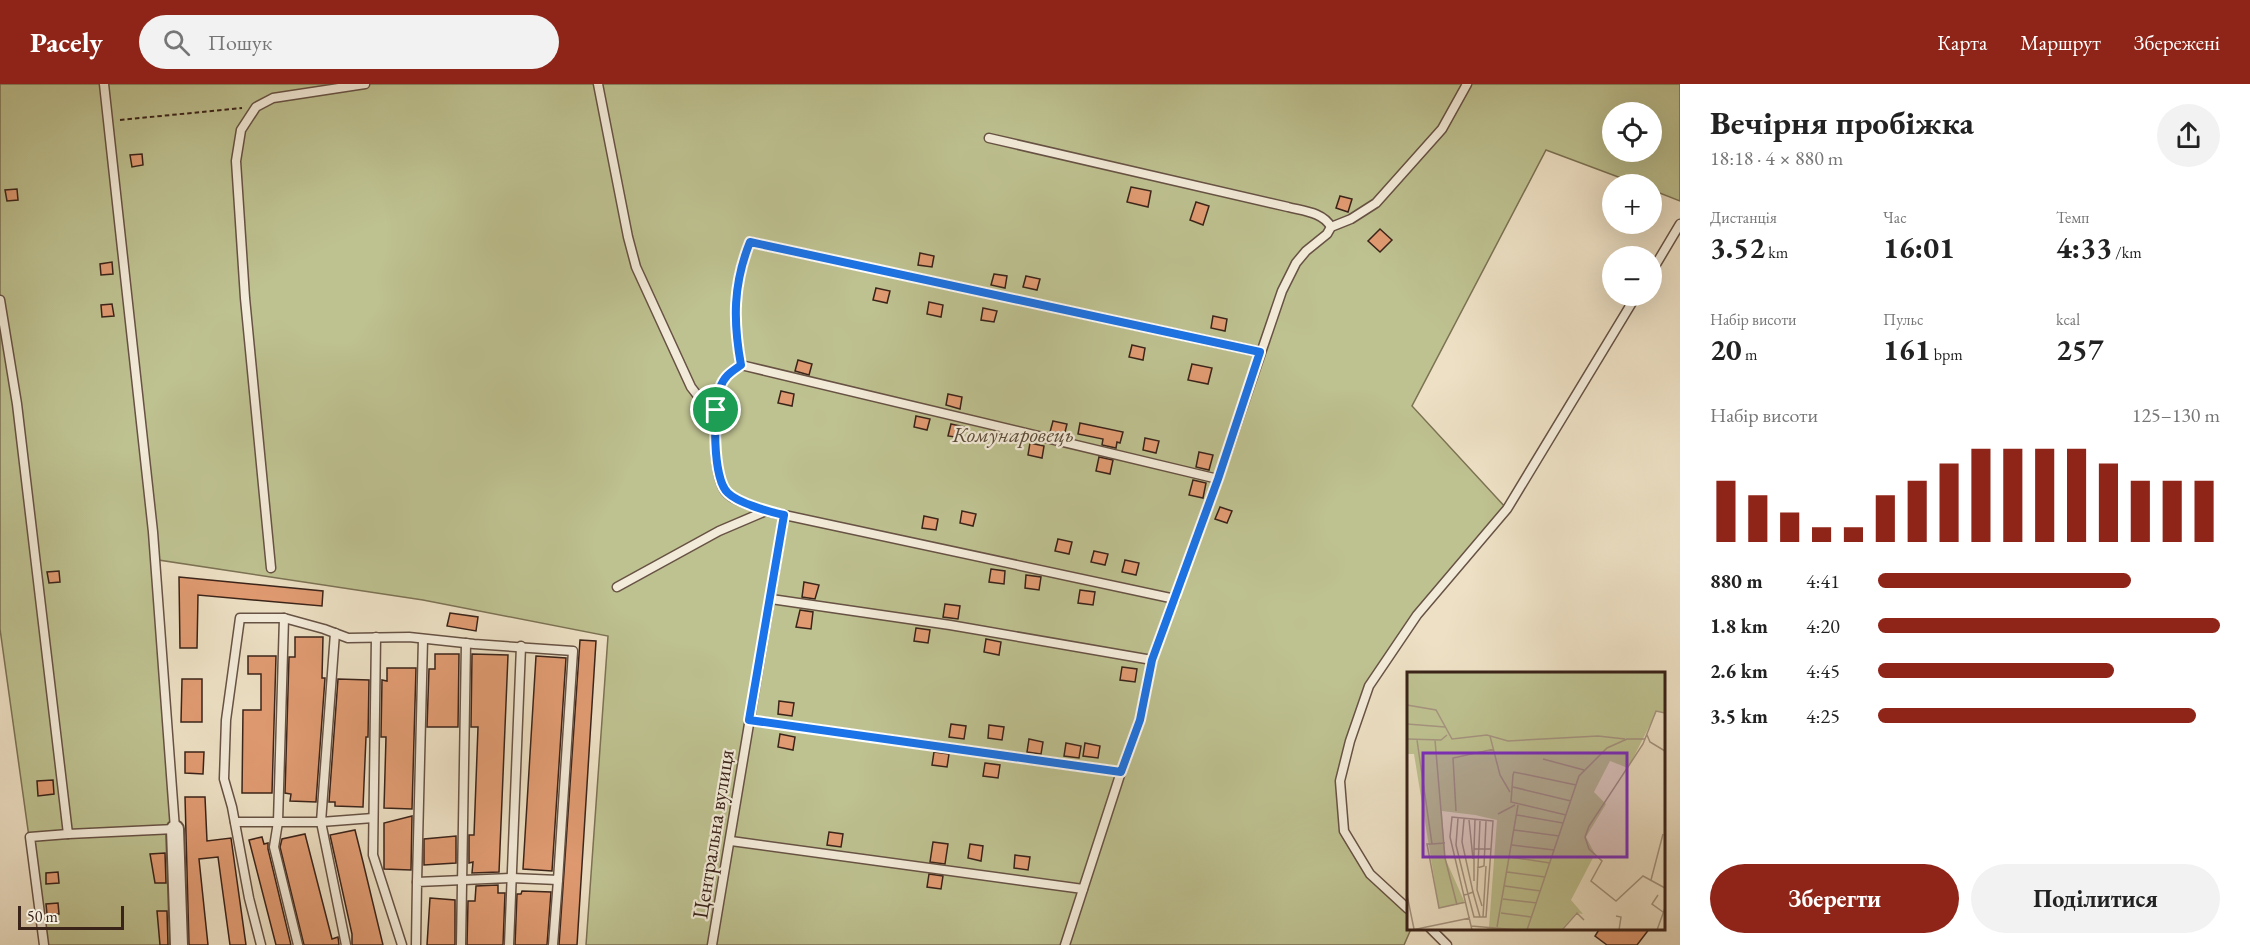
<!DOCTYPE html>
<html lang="uk">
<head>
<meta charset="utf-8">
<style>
  body { margin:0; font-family:"EB Garamond",serif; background:#f2f2f2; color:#222; height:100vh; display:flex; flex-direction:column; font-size:22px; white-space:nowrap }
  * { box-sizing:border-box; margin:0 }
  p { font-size:20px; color:#767676 }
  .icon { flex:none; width:33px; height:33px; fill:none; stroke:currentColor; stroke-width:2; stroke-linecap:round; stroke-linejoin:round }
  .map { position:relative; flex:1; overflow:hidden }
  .sheet { display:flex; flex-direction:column; background:#fff; width:570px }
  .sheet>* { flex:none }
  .buttons { position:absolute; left:1602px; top:18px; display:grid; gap:12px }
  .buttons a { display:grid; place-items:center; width:60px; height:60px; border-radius:50%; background:#fff; box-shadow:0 6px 24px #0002; font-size:30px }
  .scale { position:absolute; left:18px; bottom:15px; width:106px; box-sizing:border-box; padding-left:6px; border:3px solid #3a2319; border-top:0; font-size:16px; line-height:21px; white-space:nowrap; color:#3a2319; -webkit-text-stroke:4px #f3ebd9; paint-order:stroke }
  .pin { position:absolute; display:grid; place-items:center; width:51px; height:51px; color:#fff; margin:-26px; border:3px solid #fff; border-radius:50%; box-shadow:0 2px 6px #0007 }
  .round { display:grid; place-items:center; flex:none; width:63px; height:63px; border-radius:32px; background:#f2f2f2 }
  .headline { display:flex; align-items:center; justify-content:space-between; height:102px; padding:0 30px }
  h1 { font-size:33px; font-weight:700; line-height:45px }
  .figures { display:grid; grid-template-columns:repeat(3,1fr); gap:9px; height:102px; padding:6px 30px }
  .figures div { display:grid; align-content:center }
  .figures b { font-size:30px; font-weight:700 }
  .figures small { font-size:16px; font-weight:400 }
  .figures p { font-size:16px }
  .chart { height:168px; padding:12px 30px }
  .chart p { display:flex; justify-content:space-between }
  .chart svg { width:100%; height:108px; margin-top:6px; stroke:#8f2418; stroke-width:6 }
  .cta { display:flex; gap:12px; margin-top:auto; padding:12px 30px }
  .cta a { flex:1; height:69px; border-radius:36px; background:#8f2418; color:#fff; font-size:24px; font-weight:700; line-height:69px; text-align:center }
  .cta a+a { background:#f2f2f2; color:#222 }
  ul { padding:0 30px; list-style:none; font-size:20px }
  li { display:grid; grid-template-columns:96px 72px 1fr; align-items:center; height:45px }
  li i { height:15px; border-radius:8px; background:#8f2418 }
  header { display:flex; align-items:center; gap:36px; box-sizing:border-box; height:84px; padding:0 30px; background:#8f2418; color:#fff }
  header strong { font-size:28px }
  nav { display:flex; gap:33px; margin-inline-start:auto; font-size:21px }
  .search { width:420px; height:54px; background:#f2f2f2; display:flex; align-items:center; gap:15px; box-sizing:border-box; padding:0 21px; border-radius:33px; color:#767676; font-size:22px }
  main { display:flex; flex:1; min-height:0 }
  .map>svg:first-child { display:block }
  .green { fill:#bec190; stroke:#7c7254; stroke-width:1.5; fill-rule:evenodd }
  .building { fill:#e19b72; stroke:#3a2319; stroke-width:1.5 }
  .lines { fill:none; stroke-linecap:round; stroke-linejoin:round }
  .service-casing { stroke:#675244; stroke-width:11 }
  .minor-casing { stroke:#675244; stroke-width:20 }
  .path { stroke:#3a2319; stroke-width:2; stroke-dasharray:4.5 3; stroke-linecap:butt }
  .service { stroke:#f3ebd9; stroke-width:8 }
  .minor { stroke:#f3ebd9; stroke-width:16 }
  .route-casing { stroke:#fff; stroke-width:12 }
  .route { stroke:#1a73e8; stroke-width:8 }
  .labels { text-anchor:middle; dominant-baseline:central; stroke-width:4.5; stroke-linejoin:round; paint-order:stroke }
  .park-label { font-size:22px; font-style:italic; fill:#5b4a37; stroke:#f3ebd9 }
  .street-label { font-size:22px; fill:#3a2319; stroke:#f3ebd9 }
  .inset-road { fill:none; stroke:#a59480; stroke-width:1.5 }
  .view { fill:#7b2cbf; fill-opacity:0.15; stroke:#7b2cbf; stroke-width:3 }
  .inset-edge { fill:none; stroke:#3a2319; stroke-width:3 }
</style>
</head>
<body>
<header>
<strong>Pacely</strong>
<div class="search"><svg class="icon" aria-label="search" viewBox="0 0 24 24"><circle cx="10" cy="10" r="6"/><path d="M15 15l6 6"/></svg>Пошук</div>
<nav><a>Карта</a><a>Маршрут</a><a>Збережені</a></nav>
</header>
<main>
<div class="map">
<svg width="1680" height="861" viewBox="0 0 1680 861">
  <rect width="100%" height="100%" fill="#ede0c4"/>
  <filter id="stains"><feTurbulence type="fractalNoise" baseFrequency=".00333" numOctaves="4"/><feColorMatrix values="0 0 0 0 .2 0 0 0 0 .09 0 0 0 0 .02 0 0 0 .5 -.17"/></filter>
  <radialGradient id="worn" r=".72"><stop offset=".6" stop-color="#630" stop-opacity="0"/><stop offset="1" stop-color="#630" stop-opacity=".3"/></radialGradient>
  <path class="green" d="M0,0H1680V117L1652,106V100H1637L1546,66L1412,322L1507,425L1417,531L1369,602L1340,697L1344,747L1370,790L1408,825V844L1411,845L1404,861H586L608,552L423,516L158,476L179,861H44L0,545ZM1612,28H1652V68H1612Z"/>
  <g class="building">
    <path d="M142,70L143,81L132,83L130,71Z"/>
    <path d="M1131,103L1151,107L1148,123L1127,118Z"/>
    <path d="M17,105L18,116L7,117L5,106Z"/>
    <path d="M1340,112L1352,115L1348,128L1336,124Z"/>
    <path d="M1196,118L1209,122L1203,141L1190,136Z"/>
    <path d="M1380,145L1392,156L1380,168L1368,157Z"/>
    <path d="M920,169L934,172L932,183L918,181Z"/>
    <path d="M112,178L113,190L101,191L100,180Z"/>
    <path d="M994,190L1007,192L1005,204L991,201Z"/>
    <path d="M1026,192L1040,195L1037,206L1023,203Z"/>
    <path d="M876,204L890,207L887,219L873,216Z"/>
    <path d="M929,218L943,221L941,233L927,230Z"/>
    <path d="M112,220L114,232L102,233L101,221Z"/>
    <path d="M983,224L997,227L994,238L981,236Z"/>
    <path d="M1213,232L1227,235L1225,247L1211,244Z"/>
    <path d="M1132,261L1145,264L1143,276L1129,273Z"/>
    <path d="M798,276L812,280L809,291L795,287Z"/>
    <path d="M1192,280L1212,284L1208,300L1188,296Z"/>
    <path d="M781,307L794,310L792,322L778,319Z"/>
    <path d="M948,310L962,313L960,325L946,321Z"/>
    <path d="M916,332L930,335L927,346L914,343Z"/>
    <path d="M1053,337L1067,340L1064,352L1050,348Z"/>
    <path d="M1080,339L1123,348L1120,359L1117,358L1116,364L1102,361L1103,355L1078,350Z"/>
    <path d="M951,340L965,343L962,354L948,352Z"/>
    <path d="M1145,354L1159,357L1156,369L1143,366Z"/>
    <path d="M1030,359L1044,362L1042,374L1028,371Z"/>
    <path d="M1199,368L1213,371L1209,386L1196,383Z"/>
    <path d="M1099,373L1113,376L1110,390L1096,387Z"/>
    <path d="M1193,396L1206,399L1203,414L1189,411Z"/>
    <path d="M1220,423L1232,427L1227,439L1215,435Z"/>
    <path d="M962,427L976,430L973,442L960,439Z"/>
    <path d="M924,432L938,435L936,446L922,444Z"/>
    <path d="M1058,455L1072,458L1069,470L1055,467Z"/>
    <path d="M1094,467L1108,470L1105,481L1091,478Z"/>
    <path d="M1125,476L1139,479L1136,491L1122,488Z"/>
    <path d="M991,485L1005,487L1004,500L989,498Z"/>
    <path d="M59,487L60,498L49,499L47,488Z"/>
    <path d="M1026,491L1041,493L1039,506L1025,504Z"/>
    <path d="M179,493L323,507L322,522L198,511L197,564H180Z"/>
    <path d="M804,498L819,501L815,515L802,513Z"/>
    <path d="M1080,506L1095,508L1093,521L1078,519Z"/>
    <path d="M945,520L960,522L958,535L943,533Z"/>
    <path d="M800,526L813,528L811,545L796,543Z"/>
    <path d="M450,529L478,533L476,547L447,542Z"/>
    <path d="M916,544L930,546L928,559L914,557Z"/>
    <path d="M295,553H323L322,594H325L316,718L290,717L291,710L285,709L289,573H295Z"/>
    <path d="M986,555L1001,558L999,571L984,568Z"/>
    <path d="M580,556L596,557L577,861H559Z"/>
    <path d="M435,570H459L458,643H427L429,585H435Z"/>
    <path d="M472,570L508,571L499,788L472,789L473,778L469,779V751H474L478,643H471Z"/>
    <path d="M248,572H276L272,709H242L243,626H261V590H248Z"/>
    <path d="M536,572L566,574L552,787L523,785Z"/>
    <path d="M1122,583L1137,585L1135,598L1120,596Z"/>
    <path d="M387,584H416L412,725L384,724L386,653H381L382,596L387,597Z"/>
    <path d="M182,595H202V638H181Z"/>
    <path d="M338,595L369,596L368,653H366L363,723L335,722V718H329Z"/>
    <path d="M779,617L794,619L792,632L778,630Z"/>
    <path d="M951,640L966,642L964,655L949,653Z"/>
    <path d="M989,641L1004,643L1002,656L988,654Z"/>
    <path d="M780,650L795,653L793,666L778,663Z"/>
    <path d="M1029,655L1043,658L1041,670L1027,668Z"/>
    <path d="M1066,659L1081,662L1079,674L1064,672Z"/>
    <path d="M1085,659L1100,662L1098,674L1083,672Z"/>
    <path d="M185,668H204L203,690L185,689Z"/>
    <path d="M934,668L949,670L947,683L932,681Z"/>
    <path d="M985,679L1000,681L998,694L983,692Z"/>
    <path d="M53,696L54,710L38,712L37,697Z"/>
    <path d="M185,713H205L207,757L231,754L246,861H230L218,773L199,775L208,861H189Z"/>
    <path d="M412,732L411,786L384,785V739Z"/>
    <path d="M355,746L363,778L383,861H352V850L330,751Z"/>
    <path d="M829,748L843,750L841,763L827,761Z"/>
    <path d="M305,750L332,855L338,853L339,861H304L280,763L282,755Z"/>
    <path d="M456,752V779L424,781V755Z"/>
    <path d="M262,753L264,760L268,759V765L291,861H276L249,756Z"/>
    <path d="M933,758L948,760L945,780L930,778Z"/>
    <path d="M970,760L983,762L981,777L968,774Z"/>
    <path d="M165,769L166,799H155L150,770Z"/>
    <path d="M1015,771L1030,773L1028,786L1014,784Z"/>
    <path d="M58,788L59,799L46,800V789Z"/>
    <path d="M929,790L943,792L941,805L927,803Z"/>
    <path d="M498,801V809H505L503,861H467L468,817H475L476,802Z"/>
    <path d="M522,807L551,808L547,861H515L517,810H521Z"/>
    <path d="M430,814L455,816V861H427Z"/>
    <path d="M58,819L59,830H47L46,820Z"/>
    <path d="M157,827H167L168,861H160Z"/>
    <path d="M1600,844H1650L1637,861H1607L1595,852Z"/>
  </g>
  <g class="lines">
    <g class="service-casing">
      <g id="service">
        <path d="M598,0L628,153L636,183L691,303L701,316L716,326"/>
        <path d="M989,54L1288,123C1303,127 1323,128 1331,143"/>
        <path d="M1652,187L1680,140"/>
        <path d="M0,216L17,320L68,750L175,745L153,448L104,0"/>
        <path d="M741,281L1218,395"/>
        <path d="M271,484L245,214L236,77L241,46L256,23L273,14L365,0"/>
        <path d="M617,503L719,447L766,427"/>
        <path d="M771,515L950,541L1152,576"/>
        <path d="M1175,515L766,427C755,422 736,418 727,409C712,395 713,324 720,304C724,292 731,287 741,281C733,237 733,200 750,158L1260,268"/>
        <path d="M284,534L278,738L274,763L298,861"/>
        <path d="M335,549L321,738L346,861"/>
        <path d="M376,553L373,771L402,861"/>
        <path d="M749,636L1121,688"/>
        <path d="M235,738H321L373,734"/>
        <path d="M731,757L1083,805"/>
        <path d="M417,798L423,555"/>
        <path d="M1408,825L1370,790L1344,747L1340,697L1350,657L1369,602L1417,531L1507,425L1636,212"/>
        <path d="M1430,844L1447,861"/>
        <path d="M44,861L30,753L68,750"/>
        <path d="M261,861L249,814L232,723L224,695L226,636L240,534H284L324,545L348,554L409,553L474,560L573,567L558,796L512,794L417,798L416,861"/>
        <path d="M461,861L466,559"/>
        <path d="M509,861L521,562"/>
        <path d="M553,861L558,796"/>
        <path d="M712,861L784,431"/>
        <path d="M1065,861L1121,688L1140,636L1152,576L1218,395L1282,207L1296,179L1306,167L1327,150L1331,143L1351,135L1376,119L1442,45L1467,0"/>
      </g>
    </g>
    <g class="minor-casing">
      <path id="minor" d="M175,745L179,861"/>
    </g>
    <path class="path" d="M120,36L242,24"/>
    <use href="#service" class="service"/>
    <use href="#minor" class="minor"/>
  </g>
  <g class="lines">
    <g class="route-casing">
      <path id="route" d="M750,158L1260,268L1218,395L1152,576L1140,636L1121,688L749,636L784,431C770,428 738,419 728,409C712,395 713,324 720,304C724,292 731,288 741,281C733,237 733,200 750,158Z"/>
    </g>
    <use href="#route" class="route"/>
  </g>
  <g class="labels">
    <g class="park-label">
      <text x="1013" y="350">Комунаровець</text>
    </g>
    <g class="street-label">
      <text transform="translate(713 750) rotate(-81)">Центральна вулиця</text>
    </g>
  </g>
  <g transform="translate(1407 588)">
    <rect width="258" height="258" fill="#ede0c4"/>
    <path d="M0,0H258V41L250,39L221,96L203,89L187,120L199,132L179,165L188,182L164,228L176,242L169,241L154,258H78L82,255L90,148L68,143L35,139L38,186L58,231L32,236L7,82H0Z" fill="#bec190"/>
    <path class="inset-road" d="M0,33L29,38L45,67L80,63L101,69L191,64L218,67M258,41L249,39L236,72L182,154L178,165L182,177L195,189L184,209L209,229L236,204L258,216M0,52L38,55M240,63L243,70L258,79M83,64L93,103L103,120M0,67L34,68L40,63M10,68L25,172L38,171M28,68L38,186L50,233M136,87L177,98M106,115L164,129M49,139L46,86L87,77M91,142L108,133M110,143L156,151M159,143L104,130L106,103L107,100L169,113M51,146L49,173L61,222M57,147L55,170L66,220L61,222M62,148L66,187M73,149L70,218L75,234M107,158L152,164M25,172H20L32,236L59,230M105,173L147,178M67,177L68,148M103,185L143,191M70,196L77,194L79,149M100,200L138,205M244,208L256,162M98,214L134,219M66,220L73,245M0,223L7,257M57,223L61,222L67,245H79L84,177M251,223L245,232L256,240M96,227L130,231M94,241L124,245M209,244L214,245L212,258M76,245L79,194M64,254L112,258M90,255L111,133M5,258L63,246M65,258L43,165L45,145L86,149L84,177H67V209M120,258L172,104L200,76L220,67H238M155,258L170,241L177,248M250,258L258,236"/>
    <path class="view" d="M16,81H220V185H16Z"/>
    <rect width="258" height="258" class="inset-edge"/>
  </g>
  <rect width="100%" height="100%" filter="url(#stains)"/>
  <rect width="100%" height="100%" fill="url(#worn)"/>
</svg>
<div class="buttons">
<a><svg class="icon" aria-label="locate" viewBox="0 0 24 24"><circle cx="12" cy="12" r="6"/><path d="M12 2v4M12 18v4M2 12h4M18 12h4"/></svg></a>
<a>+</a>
<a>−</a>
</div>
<div class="scale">50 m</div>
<div class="pin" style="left:716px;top:326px;background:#1e9e55"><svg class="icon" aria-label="arrive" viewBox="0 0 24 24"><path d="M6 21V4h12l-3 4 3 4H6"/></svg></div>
</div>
<section class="sheet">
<div class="headline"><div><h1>Вечірня пробіжка</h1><p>18:18 · 4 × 880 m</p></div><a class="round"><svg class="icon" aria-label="share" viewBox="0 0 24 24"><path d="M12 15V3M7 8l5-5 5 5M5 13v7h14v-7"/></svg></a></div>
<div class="figures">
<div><p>Дистанція</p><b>3.52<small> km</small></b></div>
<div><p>Час</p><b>16:01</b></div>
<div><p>Темп</p><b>4:33<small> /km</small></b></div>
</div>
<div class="figures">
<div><p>Набір висоти</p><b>20<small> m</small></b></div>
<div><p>Пульс</p><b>161<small> bpm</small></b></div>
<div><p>kcal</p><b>257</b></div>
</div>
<div class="chart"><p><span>Набір висоти</span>125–130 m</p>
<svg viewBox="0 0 160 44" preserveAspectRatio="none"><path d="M5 44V19M15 44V25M25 44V32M35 44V38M45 44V38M55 44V25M65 44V19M75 44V12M85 44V6M95 44V6M105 44V6M115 44V6M125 44V12M135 44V19M145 44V19M155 44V19"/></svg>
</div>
<ul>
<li><b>880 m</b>4:41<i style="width:74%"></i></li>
<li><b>1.8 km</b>4:20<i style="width:100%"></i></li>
<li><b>2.6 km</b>4:45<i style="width:69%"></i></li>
<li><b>3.5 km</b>4:25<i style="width:93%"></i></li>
</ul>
<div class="cta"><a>Зберегти</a><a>Поділитися</a></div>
</section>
</main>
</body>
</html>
